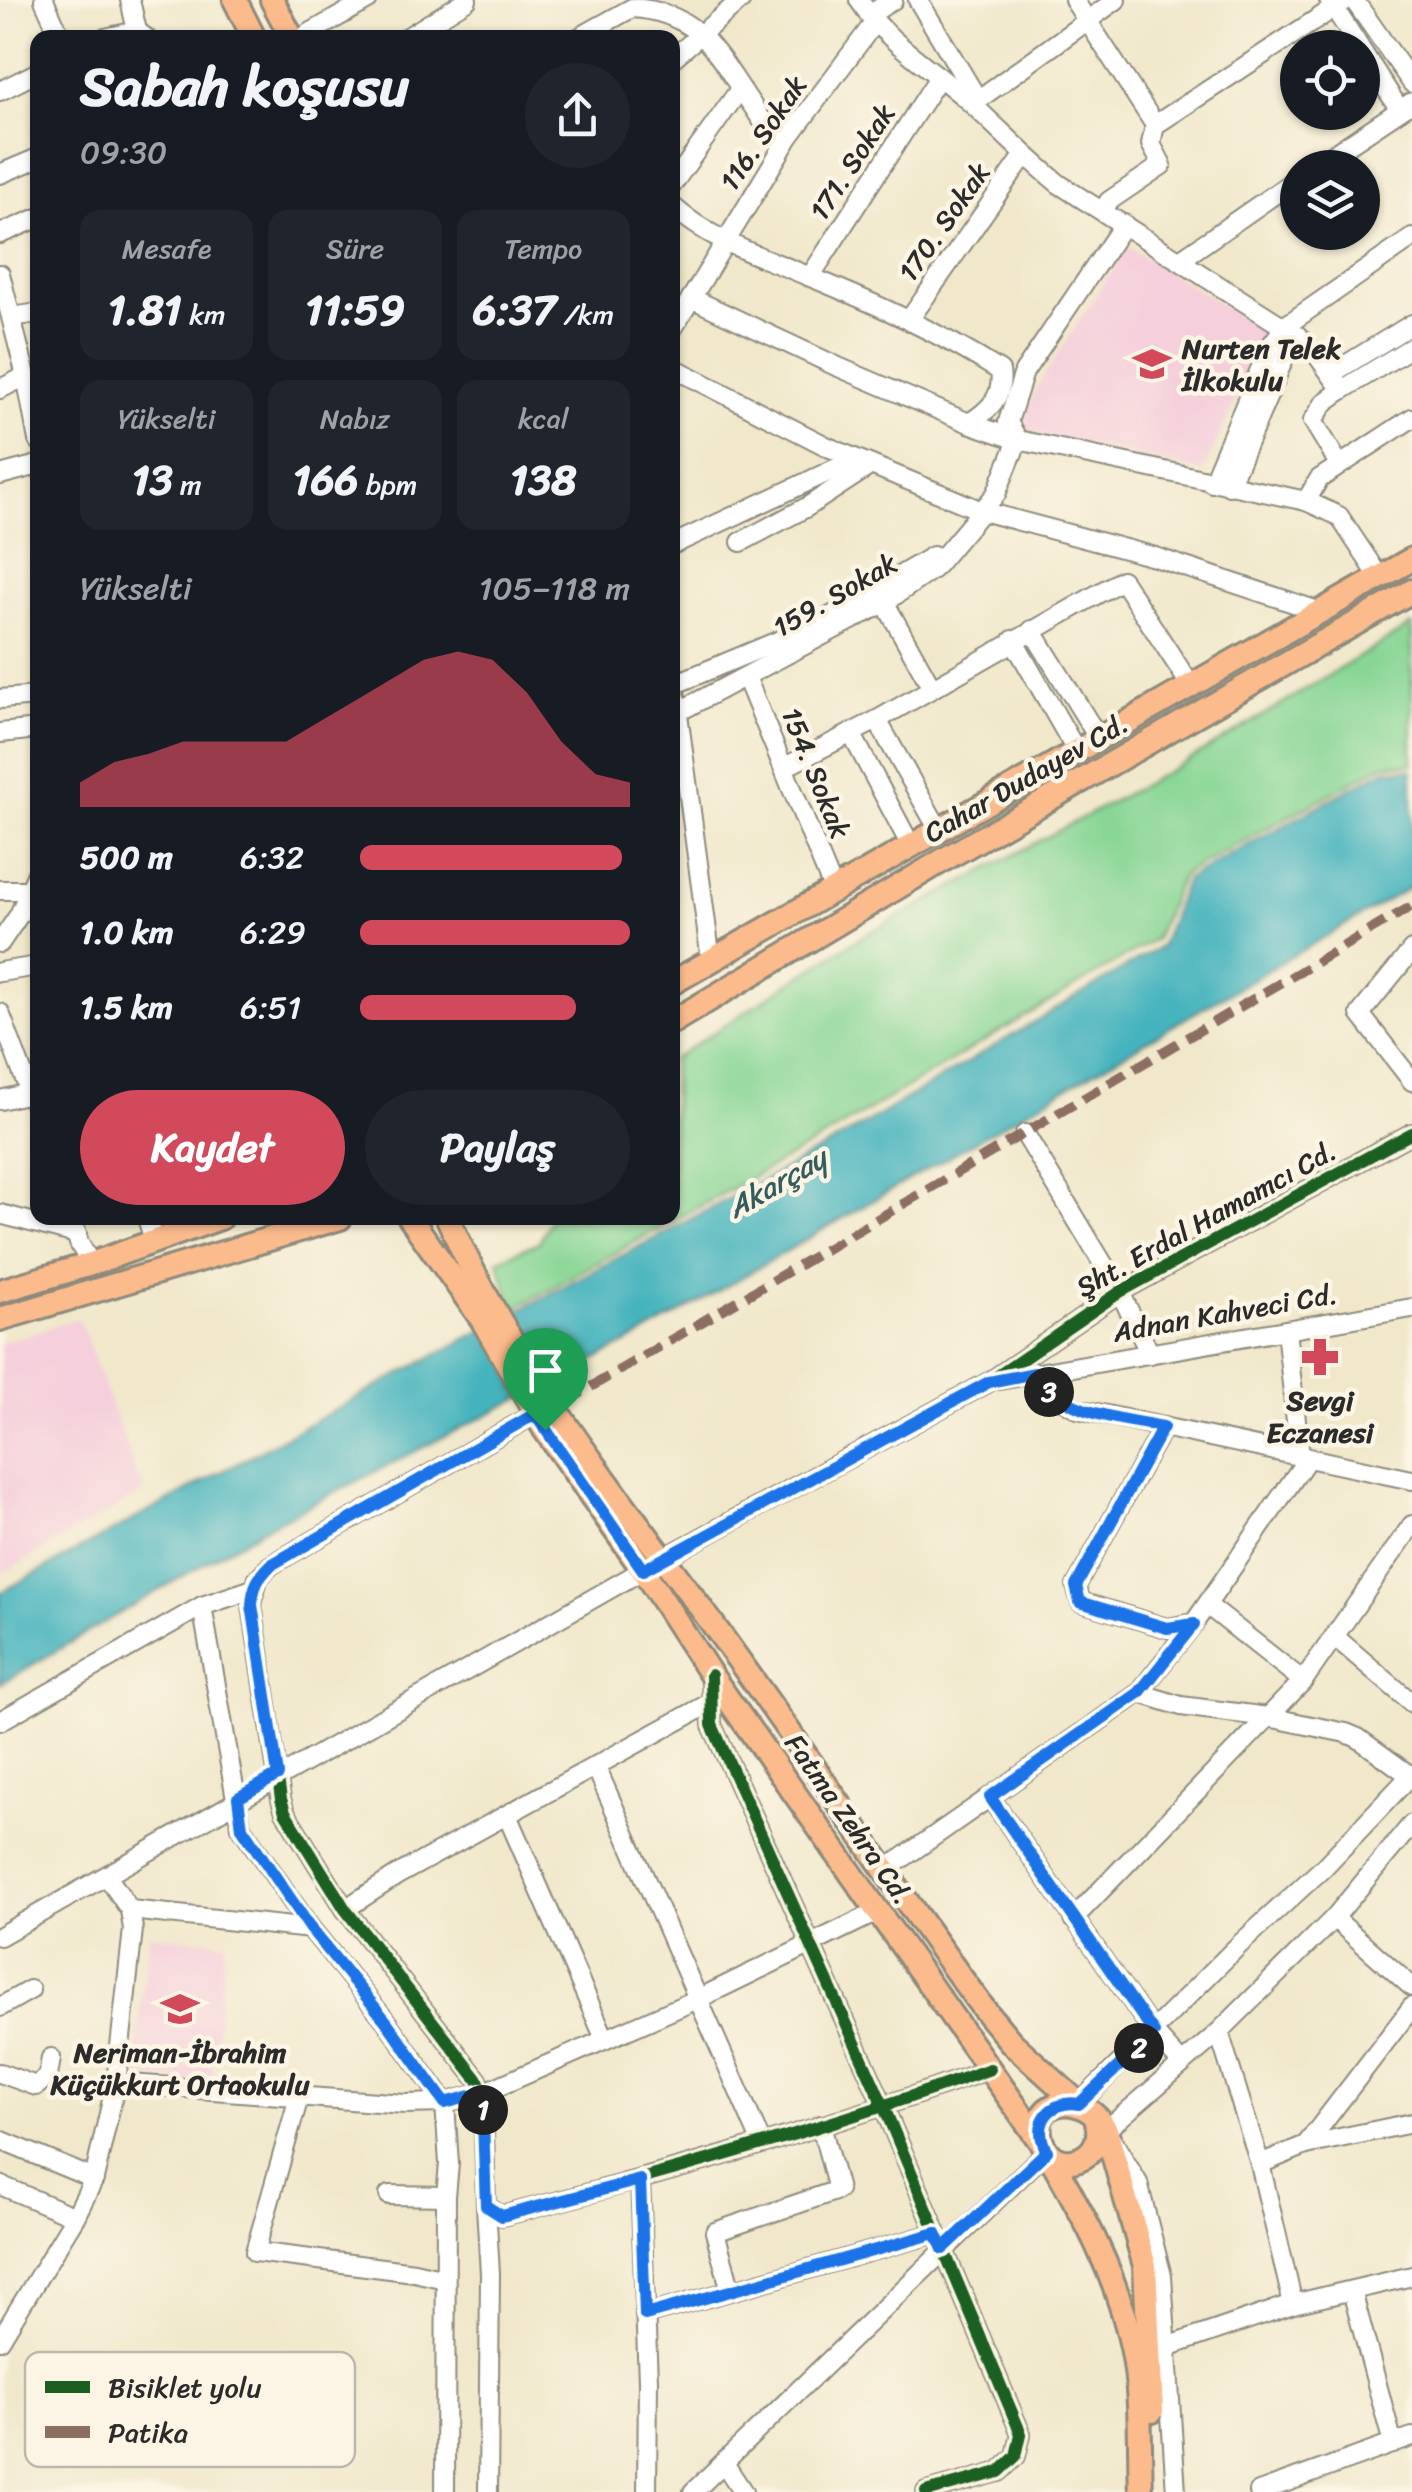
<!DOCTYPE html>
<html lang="tr">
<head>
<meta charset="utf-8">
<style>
  body { margin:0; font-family:Sriracha,sans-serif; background:#20242c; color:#f1f3f6; height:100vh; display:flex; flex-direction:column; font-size:38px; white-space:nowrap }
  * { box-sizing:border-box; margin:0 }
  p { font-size:32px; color:#9ea1a6 }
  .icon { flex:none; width:55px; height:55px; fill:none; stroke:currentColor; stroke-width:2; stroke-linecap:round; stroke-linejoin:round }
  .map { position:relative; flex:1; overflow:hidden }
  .panel { position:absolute; left:30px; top:30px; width:650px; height:1195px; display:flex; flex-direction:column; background:#171b24; border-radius:20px; box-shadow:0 2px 8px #0004 }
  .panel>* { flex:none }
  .tools { position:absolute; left:1280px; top:30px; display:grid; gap:20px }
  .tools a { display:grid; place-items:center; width:100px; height:100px; border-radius:50%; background:#171b24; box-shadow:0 2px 8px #0004; font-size:50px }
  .pin { position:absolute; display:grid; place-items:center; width:85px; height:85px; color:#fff; margin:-102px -42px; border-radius:50% 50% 50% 0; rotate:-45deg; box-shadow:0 0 10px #0007 }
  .pin .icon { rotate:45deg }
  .km { position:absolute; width:50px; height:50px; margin:-25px; border-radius:50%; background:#222; color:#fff; font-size:28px; line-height:50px; text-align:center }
  .round { display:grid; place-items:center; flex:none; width:105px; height:105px; border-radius:52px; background:#20242c }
  .overview { display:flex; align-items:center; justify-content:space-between; height:170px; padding:0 50px }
  h1 { font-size:55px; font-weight:700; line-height:75px }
  .metrics { display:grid; grid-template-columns:repeat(3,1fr); gap:15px; height:170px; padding:10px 50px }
  .metrics div { display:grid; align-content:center; border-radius:20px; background:#20242c; text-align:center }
  .metrics b { font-size:42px; font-weight:700 }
  .metrics small { font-size:28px; font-weight:400 }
  .metrics p { font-size:28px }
  .chart { height:280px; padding:20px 50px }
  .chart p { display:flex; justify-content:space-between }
  .chart svg { width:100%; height:180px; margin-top:10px; fill:#d1495b; opacity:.7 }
  .action { display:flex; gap:20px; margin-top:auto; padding:20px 50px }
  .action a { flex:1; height:115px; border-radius:60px; background:#d1495b; color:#fff; font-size:40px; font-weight:700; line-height:115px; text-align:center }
  .action a+a { background:#20242c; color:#f1f3f6 }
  ul { padding:0 50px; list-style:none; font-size:32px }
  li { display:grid; grid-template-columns:160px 120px 1fr; align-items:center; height:75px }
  li i { height:25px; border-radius:12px; background:#d1495b }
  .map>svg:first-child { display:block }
  .built { fill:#f5cfdb }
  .green { fill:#88d695; stroke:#5a8060; stroke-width:2.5 }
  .water { fill:#44b3bd; stroke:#386f74; stroke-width:2.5 }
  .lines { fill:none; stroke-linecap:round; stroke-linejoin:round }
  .minor-casing { stroke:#8e8a7c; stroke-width:22 }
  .major-casing { stroke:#8e8a7c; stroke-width:28 }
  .minor { stroke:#fff; stroke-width:18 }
  .major { stroke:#fbbb8d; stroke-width:22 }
  .quiet { stroke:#8d6e63; stroke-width:10; stroke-dasharray:20 10; stroke-linecap:butt }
  .cycleway-casing { stroke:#fcf5e5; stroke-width:19 }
  .cycleway { stroke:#1b5e20; stroke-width:12 }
  .route-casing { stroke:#fff; stroke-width:20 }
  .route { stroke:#1a73e8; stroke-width:12 }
  .labels { text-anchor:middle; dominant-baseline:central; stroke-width:9; stroke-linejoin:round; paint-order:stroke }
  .street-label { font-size:28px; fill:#2b2b2b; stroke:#fcf5e5 }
  .poi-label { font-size:28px; font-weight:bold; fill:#2b2b2b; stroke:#fcf5e5 }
  .water-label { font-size:30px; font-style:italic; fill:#345b5e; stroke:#fcf5e5 }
  .key { fill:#fcf5e5; stroke:#bdb8ad; stroke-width:2.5 }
  .key-label { font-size:28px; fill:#2b2b2b }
</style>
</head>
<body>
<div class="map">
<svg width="1412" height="2492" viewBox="0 0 1412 2492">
  <rect width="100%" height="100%" fill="#fcf5e5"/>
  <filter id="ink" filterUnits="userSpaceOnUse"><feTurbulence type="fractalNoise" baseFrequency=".01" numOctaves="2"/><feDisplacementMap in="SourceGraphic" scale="20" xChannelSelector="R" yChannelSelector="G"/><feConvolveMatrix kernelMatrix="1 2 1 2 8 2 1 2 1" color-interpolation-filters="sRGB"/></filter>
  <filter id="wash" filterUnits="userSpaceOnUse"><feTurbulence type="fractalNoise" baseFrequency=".0048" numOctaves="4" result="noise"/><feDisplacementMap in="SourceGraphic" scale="40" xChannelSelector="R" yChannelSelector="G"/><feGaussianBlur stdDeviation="2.25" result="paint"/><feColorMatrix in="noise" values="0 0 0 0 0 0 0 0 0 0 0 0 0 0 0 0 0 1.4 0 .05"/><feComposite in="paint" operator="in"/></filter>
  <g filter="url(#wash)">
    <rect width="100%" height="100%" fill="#f1e8cc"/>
    <g class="built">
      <path d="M1127,246L1267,333L1203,472L1023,431L1032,395Z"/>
      <path d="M79,1318L143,1492L0,1575V1343Z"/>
      <path d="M149,1934L226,1942L211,2084L133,2076Z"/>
    </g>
    <path class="green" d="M1412,625V765L1385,764L1182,875L1155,939L811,1145L513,1309L498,1260L539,1242L551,1218H672L673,1059L856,940L1191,759Z"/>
    <path class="water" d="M1386,769L1412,770V886L636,1339L261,1530L0,1684V1593L415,1366L831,1144L1161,946L1186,879Z"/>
  </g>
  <g filter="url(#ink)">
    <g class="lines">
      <g class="minor-casing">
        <g id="minor">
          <path d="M44,0L61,38"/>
          <path d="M130,0L137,31"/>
          <path d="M859,0C887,44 935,70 973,105C1002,132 1028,159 1059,184L1298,336L1317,355L1342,390L1325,402L1313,421L1339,464"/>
          <path d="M918,0L978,100"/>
          <path d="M1074,0L1155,125L1346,0"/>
          <path d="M1329,0L1360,48"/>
          <path d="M1354,0L1412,83"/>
          <path d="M869,15L893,0"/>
          <path d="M105,38L137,31L146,38"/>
          <path d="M301,38L368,0"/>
          <path d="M406,38L467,0"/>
          <path d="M578,38L632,8C702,12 718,57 754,108C763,122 771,135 784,144"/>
          <path d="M1362,51L1400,110"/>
          <path d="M672,59L741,0"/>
          <path d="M0,91L38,72"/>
          <path d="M972,104L1116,0"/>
          <path d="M1313,168L1412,102"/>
          <path d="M0,174L38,158"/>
          <path d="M672,185L740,89"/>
          <path d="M672,206C711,241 760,256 808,276C874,303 939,332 1000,371C1004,396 990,410 969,423"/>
          <path d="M1103,211L1109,201L1162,165L1151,144L1155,125"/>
          <path d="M0,234L38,218"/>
          <path d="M1180,260L1298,178"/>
          <path d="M0,274L26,376L38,440"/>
          <path d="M810,277L939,77"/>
          <path d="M691,298L836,366L969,423L1018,440L1306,501L1339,516L1380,578"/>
          <path d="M12,317L38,313"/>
          <path d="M909,320L1024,156"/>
          <path d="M672,330L789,137L874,23"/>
          <path d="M672,367L828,447L982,511L1155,557L1321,612"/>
          <path d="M1331,374L1412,324"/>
          <path d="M0,389L26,376"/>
          <path d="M1342,390L1412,347"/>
          <path d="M0,475L38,465"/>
          <path d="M1212,483L1269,348L1285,326L1412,238"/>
          <path d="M1229,486L1287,352L1298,336"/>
          <path d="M1306,501L1319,479L1412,418"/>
          <path d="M741,542L807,507L871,465"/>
          <path d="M672,545L856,459"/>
          <path d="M880,594L932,688"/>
          <path d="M1032,630L1099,739"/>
          <path d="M1013,640L1077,752"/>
          <path d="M672,669L711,961"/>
          <path d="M746,677L834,891"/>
          <path d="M675,684L814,626L933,556"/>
          <path d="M0,699L38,696"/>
          <path d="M678,712L884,603L933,569L996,494L1018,440L1008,422L1024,372L1124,224"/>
          <path d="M877,720L939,830"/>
          <path d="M0,733L38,729"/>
          <path d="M851,733L911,846"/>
          <path d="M785,767L877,720L1122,580L1191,686"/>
          <path d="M0,890H29"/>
          <path d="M0,943L19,915L38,871"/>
          <path d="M1412,950L1360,1014L1412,1081"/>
          <path d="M0,972L38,966"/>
          <path d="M0,1013L38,1114"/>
          <path d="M0,1100L30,1093"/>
          <path d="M1025,1134L1120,1292L1150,1354"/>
          <path d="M0,1214L77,1234"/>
          <path d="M72,1218L79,1243L91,1264"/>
          <path d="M147,1218L154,1240"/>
          <path d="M1286,1330L1300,1457"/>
          <path d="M1035,1373L1049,1392L1078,1409L1412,1480"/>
          <path d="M999,1380L1412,1308"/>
          <path d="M535,1414L271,1565L258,1578L252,1605L281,1799L285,1812L345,1909L478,2080L483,2093L486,2206L502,2216C666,2174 830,2127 990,2069"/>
          <path d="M1163,1427L1076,1586L1081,1602L1167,1628L1194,1623L1308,1458"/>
          <path d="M662,1559L989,1382L1120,1292L1412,1133"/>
          <path d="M1207,1605L1303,1681"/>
          <path d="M202,1606L241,1827L311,1929L386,2021L445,2103L449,2164L446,2196L389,2195"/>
          <path d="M1335,1637L1412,1703"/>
          <path d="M711,1675L712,1725L883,2105L1021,2434L1016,2456L999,2472L926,2492"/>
          <path d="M1139,1693L1181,1706L1268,1717L1346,1733L1358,1738L1412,1777"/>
          <path d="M0,1721L202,1606L253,1589"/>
          <path d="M596,1767L762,2144"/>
          <path d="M990,1797L1154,2033L1182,2064"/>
          <path d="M507,1815L605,2039"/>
          <path d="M884,1871L1139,1693L1194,1623"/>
          <path d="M345,1909L399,1874L712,1702"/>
          <path d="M130,1910L311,1929"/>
          <path d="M1334,1918L1412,1987"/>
          <path d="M1073,1919L1303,1681L1412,1525"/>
          <path d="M0,1936L643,1570"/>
          <path d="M0,2007L30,1990"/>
          <path d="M1219,2032L1260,2164L1293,2304"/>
          <path d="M0,2073L36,2086L48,2076L51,2058"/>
          <path d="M116,2083L405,2104L445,2103L483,2093L700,1998L877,1912"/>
          <path d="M299,2097L255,2252L414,2272L445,2279"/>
          <path d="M1079,2104L1239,1945L1323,1868L1412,1774"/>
          <path d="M0,2140L94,2179"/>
          <path d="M1306,2145L1412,2007"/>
          <path d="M1260,2164L1306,2145L1412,2123"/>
          <path d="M640,2179L648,2380L647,2492"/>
          <path d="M0,2185L75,2217"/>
          <path d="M486,2206L490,2274L488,2492"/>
          <path d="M731,2291L715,2232L838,2190L821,2125"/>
          <path d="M1352,2291L1393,2444"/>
          <path d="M645,2315L936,2233"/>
          <path d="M0,2340L75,2217L94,2179L116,2083L133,1929L130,1910L107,1876"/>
          <path d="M1167,2347L1293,2304L1412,2276"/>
          <path d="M724,2463L743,2492"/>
          <path d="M445,2492L446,2196"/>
          <path d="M693,2492L1047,2151"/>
          <path d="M1176,2492L1162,2276L1138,2183L1106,2130L1219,2032L1334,1918L1412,1824"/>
          <path d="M1259,2492L1412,2437"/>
        </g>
      </g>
      <g class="major-casing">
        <g id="major">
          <path d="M235,0L254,38"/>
          <path d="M272,0L292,38"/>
          <path d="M672,983L1412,559"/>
          <path d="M672,1022L945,859L1412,591"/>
          <path d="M410,1218L483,1321L545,1430L643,1570L711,1675L1047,2151C1083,2214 1117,2275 1132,2347C1142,2393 1139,2445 1141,2492"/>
          <path d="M448,1218C511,1363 609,1485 703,1611C799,1741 887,1878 983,2008L1011,2042L1079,2104"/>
          <path d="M0,1291L91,1264L220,1218"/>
          <path d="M0,1319L340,1218"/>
          <path d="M1095,2116C1113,2161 1051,2179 1041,2139C1030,2096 1086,2091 1106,2130L1145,2266L1152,2411"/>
        </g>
      </g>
      <use href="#minor" class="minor"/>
      <use href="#major" class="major"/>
      <path class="quiet" d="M565,1402L1412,906"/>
      <g class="cycleway-casing">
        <g id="cycleway">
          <path d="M535,1414L271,1565L258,1578L252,1605L281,1799L285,1812L345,1909L478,2080L483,2093L486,2206L502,2216C666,2174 830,2127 990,2069"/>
          <path d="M662,1559L989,1382L1120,1292L1412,1133"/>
          <path d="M711,1675L712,1725L883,2105L1021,2434L1016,2456L999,2472L926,2492"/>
        </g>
      </g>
      <use href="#cycleway" class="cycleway"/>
    </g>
  </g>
  <g class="lines" filter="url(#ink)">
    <g class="route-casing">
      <path id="route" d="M1035,1373C1067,1416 1114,1417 1163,1427L1076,1586L1080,1602L1167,1628L1194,1624L1139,1693L990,1797L1154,2033L1079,2104C1049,2099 1031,2125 1047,2151L943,2249L936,2233L645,2315L640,2180L502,2216L486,2206L482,2093L445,2103L386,2021L311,1929L242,1828L238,1798L278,1775L252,1605C253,1586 258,1578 271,1565L535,1414L643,1570L989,1382Z"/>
    </g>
    <use href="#route" class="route"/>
  </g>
  <defs>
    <g id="school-bare" transform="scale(3)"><path d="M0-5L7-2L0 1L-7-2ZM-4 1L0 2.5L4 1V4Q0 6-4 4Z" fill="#d1495b" stroke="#fcf5e5" stroke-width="2.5" paint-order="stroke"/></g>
    <g id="pharmacy-bare" transform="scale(3)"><path d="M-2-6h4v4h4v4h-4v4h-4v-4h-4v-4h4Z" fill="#d1495b" stroke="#fcf5e5" stroke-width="2.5" paint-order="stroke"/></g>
  </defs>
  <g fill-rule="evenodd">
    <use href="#school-bare" x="1152" y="364"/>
    <use href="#pharmacy-bare" x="1320" y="1357"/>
    <use href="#school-bare" x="180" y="2009"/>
  </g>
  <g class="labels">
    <g class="street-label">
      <text transform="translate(763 133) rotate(-56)">116. Sokak</text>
      <text transform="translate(852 162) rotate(-57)">171. Sokak</text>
      <text transform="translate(944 222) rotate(-55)">170. Sokak</text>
      <text transform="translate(835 595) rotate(-30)">159. Sokak</text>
      <text transform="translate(816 773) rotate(68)">154. Sokak</text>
      <text transform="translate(1026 778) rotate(-30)">Cahar Dudayev Cd.</text>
      <text transform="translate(1206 1219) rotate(-29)">Şht. Erdal Hamamcı Cd.</text>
      <text transform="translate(1225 1313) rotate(-10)">Adnan Kahveci Cd.</text>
      <text transform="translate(849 1819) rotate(55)">Fatma Zehra Cd.</text>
    </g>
    <g class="poi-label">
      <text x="1182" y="348" text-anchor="start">Nurten Telek<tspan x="1182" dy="32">İlkokulu</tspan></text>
      <text x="1320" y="1400">Sevgi<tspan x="1320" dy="32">Eczanesi</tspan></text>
      <text x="180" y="2052">Neriman-İbrahim<tspan x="180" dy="32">Küçükkurt Ortaokulu</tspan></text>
    </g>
    <g class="water-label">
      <text transform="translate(777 1183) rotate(-30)">Akarçay</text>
    </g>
  </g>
  <rect x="25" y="2352" width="330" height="115" rx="15" class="key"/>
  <rect x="45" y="2381" width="45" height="12" fill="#1b5e20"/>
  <rect x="45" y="2426" width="45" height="12" fill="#8d6e63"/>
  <g class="key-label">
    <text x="108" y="2397">Bisiklet yolu</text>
    <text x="108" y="2442">Patika</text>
  </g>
</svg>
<div class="tools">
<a><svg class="icon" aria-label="locate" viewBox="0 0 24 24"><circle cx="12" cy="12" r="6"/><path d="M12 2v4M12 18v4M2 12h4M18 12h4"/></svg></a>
<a><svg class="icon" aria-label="layers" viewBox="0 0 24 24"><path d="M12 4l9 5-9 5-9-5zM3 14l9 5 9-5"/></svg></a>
</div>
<div class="pin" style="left:545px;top:1430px;background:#1e9e55"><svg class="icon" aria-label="arrive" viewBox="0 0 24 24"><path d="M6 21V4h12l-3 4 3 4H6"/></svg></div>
<b class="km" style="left:483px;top:2110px">1</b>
<b class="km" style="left:1139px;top:2048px">2</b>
<b class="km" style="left:1049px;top:1392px">3</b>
<section class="panel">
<div class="overview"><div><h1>Sabah koşusu</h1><p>09:30</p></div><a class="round"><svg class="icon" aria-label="share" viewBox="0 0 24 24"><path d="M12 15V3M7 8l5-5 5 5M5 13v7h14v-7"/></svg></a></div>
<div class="metrics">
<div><p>Mesafe</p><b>1.81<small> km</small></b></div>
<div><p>Süre</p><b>11:59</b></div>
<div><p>Tempo</p><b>6:37<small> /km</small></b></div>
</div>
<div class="metrics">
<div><p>Yükselti</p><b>13<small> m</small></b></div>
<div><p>Nabız</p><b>166<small> bpm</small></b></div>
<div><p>kcal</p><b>138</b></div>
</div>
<div class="chart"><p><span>Yükselti</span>105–118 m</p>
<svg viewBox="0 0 160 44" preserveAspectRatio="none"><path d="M0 44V38L10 33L20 31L30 28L40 28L50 28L60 28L70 23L80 18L90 13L100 8L110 6L120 8L130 16L140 28L150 36L160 38V44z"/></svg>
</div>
<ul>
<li><b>500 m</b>6:32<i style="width:97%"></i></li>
<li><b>1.0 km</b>6:29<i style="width:100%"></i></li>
<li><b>1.5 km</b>6:51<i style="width:80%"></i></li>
</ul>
<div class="action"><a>Kaydet</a><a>Paylaş</a></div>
</section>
</div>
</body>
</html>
